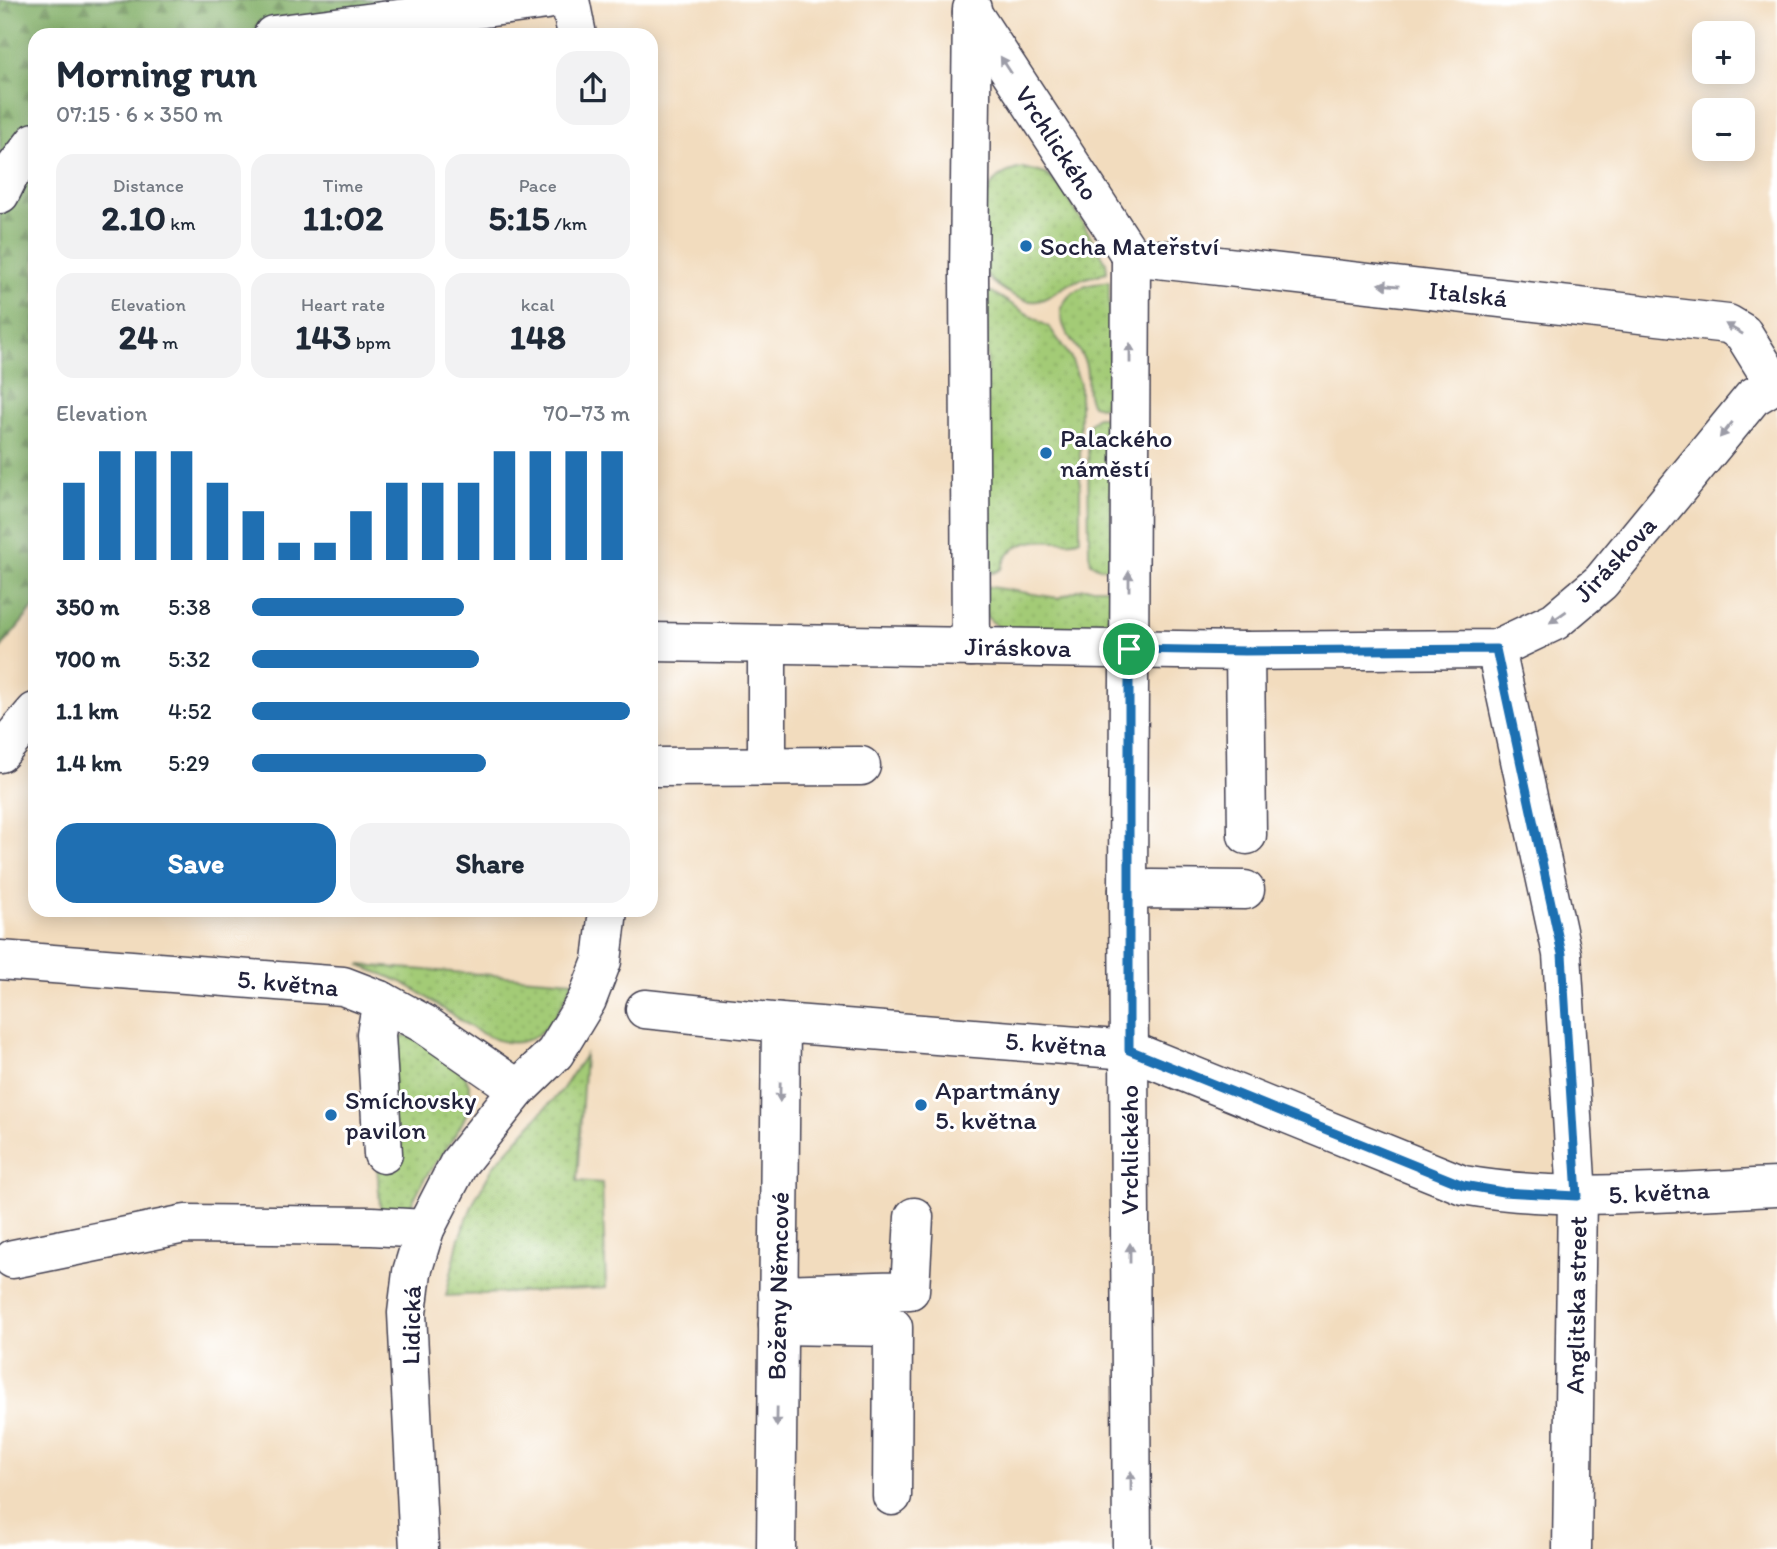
<!DOCTYPE html>
<html lang="en">
<head>
<meta charset="utf-8">
<style>
  body { margin:0; font-family:Itim,sans-serif; background:#f2f2f3; color:#1f2937; height:100vh; display:flex; flex-direction:column; font-size:26px; white-space:nowrap }
  * { box-sizing:border-box; margin:0 }
  p { font-size:23px; color:#747a83 }
  .icon { flex:none; width:38px; height:38px; fill:none; stroke:currentColor; stroke-width:2; stroke-linecap:round; stroke-linejoin:round }
  .map { position:relative; flex:1; overflow:hidden }
  .drawer { position:absolute; left:28px; top:28px; width:630px; height:889px; display:flex; flex-direction:column; background:#fff; border-radius:21px; box-shadow:0 4px 18px #0003 }
  .drawer>* { flex:none }
  .buttons { position:absolute; left:1692px; top:21px; display:grid; gap:14px }
  .buttons a { display:grid; place-items:center; width:63px; height:63px; border-radius:14px; background:#fff; box-shadow:0 4px 18px #0003; font-size:35px }
  .pin { position:absolute; display:grid; place-items:center; width:60px; height:60px; color:#fff; margin:-30px; border:4px solid #fff; border-radius:50%; box-shadow:0 2px 7px #0007 }
  .round { display:grid; place-items:center; flex:none; width:74px; height:74px; border-radius:21px; background:#f2f2f3 }
  .summary { display:flex; align-items:center; justify-content:space-between; height:119px; padding:0 28px }
  h1 { font-size:38px; font-weight:700; line-height:52px }
  .figures { display:grid; grid-template-columns:repeat(3,1fr); gap:10px; height:119px; padding:7px 28px }
  .figures div { display:grid; align-content:center; border-radius:18px; background:#f2f2f3; text-align:center }
  .figures b { font-size:35px; font-weight:700 }
  .figures small { font-size:19px; font-weight:400 }
  .figures p { font-size:19px }
  .chart { height:196px; padding:14px 28px }
  .chart p { display:flex; justify-content:space-between }
  .chart svg { width:100%; height:126px; margin-top:7px; stroke:#1f6fb2; stroke-width:6 }
  .cta { display:flex; gap:14px; margin-top:auto; padding:14px 28px }
  .cta a { flex:1; height:80px; border-radius:21px; background:#1f6fb2; color:#fff; font-size:28px; font-weight:700; line-height:80px; text-align:center }
  .cta a+a { background:#f2f2f3; color:#1f2937 }
  ul { padding:0 28px; list-style:none; font-size:23px }
  li { display:grid; grid-template-columns:112px 84px 1fr; align-items:center; height:52px }
  li i { height:18px; border-radius:9px; background:#1f6fb2 }
  .map>svg:first-child { display:block }
  .grass { fill:url(#grass-dots); stroke:#627658; stroke-width:2 }
  .forest { fill:url(#forest-firs); stroke:#526851; stroke-width:2 }
  .lines { fill:none; stroke-linecap:round; stroke-linejoin:round }
  .minor-casing { stroke:#413e4f; stroke-width:41 }
  .minor { stroke:#fff; stroke-width:38 }
  .oneway { fill:#9c9ca7 }
  .route-casing { stroke:#fff; stroke-width:14 }
  .route { stroke:#1f6fb2; stroke-width:9 }
  .poi-dot { fill:#1f6fb2; stroke:#fff; stroke-width:2.5 }
  .labels { text-anchor:middle; dominant-baseline:central; stroke-width:6; stroke-linejoin:round; paint-order:stroke }
  .street-label { font-size:26px; fill:#22223b; stroke:#fff }
  .poi-label { font-size:26px; fill:#22223b; stroke:#fff; text-anchor:start }
</style>
</head>
<body>
<div class="map">
<svg width="1777" height="1549" viewBox="0 0 1777 1549">
  <defs>
    <pattern id="grass-dots" width="8" height="8" patternUnits="userSpaceOnUse" patternTransform="scale(1.75)"><rect width="8" height="8" fill="#a3cb76"/><path d="M2 2h.1M6 6h.1" fill="none" stroke="#8cae67" stroke-width="1.8" stroke-linecap="round"/></pattern>
    <pattern id="forest-firs" width="22" height="20" patternUnits="userSpaceOnUse" patternTransform="scale(1.75)"><rect width="22" height="20" fill="#82af67"/><path d="M5 1l3.5 6h-7zM16 11l3.5 6h-7z" fill="#6a8e56"/></pattern>
  </defs>
  <rect width="100%" height="100%" fill="#fff"/>
  <filter id="ink" filterUnits="userSpaceOnUse"><feTurbulence type="fractalNoise" baseFrequency=".0143" numOctaves="2"/><feDisplacementMap in="SourceGraphic" scale="14" xChannelSelector="R" yChannelSelector="G"/><feConvolveMatrix kernelMatrix="1 2 1 2 8 2 1 2 1" color-interpolation-filters="sRGB"/></filter>
  <filter id="wash" filterUnits="userSpaceOnUse"><feTurbulence type="fractalNoise" baseFrequency=".00686" numOctaves="4" result="noise"/><feDisplacementMap in="SourceGraphic" scale="28" xChannelSelector="R" yChannelSelector="G"/><feGaussianBlur stdDeviation="1.57" result="paint"/><feColorMatrix in="noise" values="0 0 0 0 0 0 0 0 0 0 0 0 0 0 0 0 0 1.4 0 .05"/><feComposite in="paint" operator="in"/></filter>
  <g filter="url(#wash)">
    <rect width="100%" height="100%" fill="#f2dcbe"/>
    <g class="grass">
      <path d="M1023,168L1046,174L1063,190L1106,262L1107,272C1095,276 1082,278 1071,283C1060,288 1049,299 1037,301C1022,304 990,284 984,270C980,261 983,247 983,237C985,203 981,175 1023,168Z"/>
      <path d="M1109,281L1110,405L1100,407L1092,405C1083,391 1091,375 1084,360C1075,341 1060,332 1061,308C1071,287 1087,285 1109,281Z"/>
      <path d="M987,292H992L1050,328L1071,358L1080,384V539C1072,543 1065,541 1057,541C1031,539 1009,543 1001,569L993,573L987,568Z"/>
      <path d="M1097,417H1110L1112,569L1099,567L1091,563L1089,553L1088,429L1091,422Z"/>
      <path d="M984,586L1058,598L1083,588H1112C1112,598 1113,611 1107,620C1096,635 1025,629 1005,629L998,627L986,616Z"/>
      <path d="M359,965L573,981C529,1088 481,1032 414,989C398,978 376,973 359,965Z"/>
      <path d="M410,1035C426,1046 446,1056 460,1070C491,1101 444,1149 427,1175C419,1187 413,1201 407,1214L381,1220L377,1165L388,1050L396,1038Z"/>
      <path d="M585,1055L577,1181L602,1183L606,1288L446,1296L459,1238L475,1199L495,1164L562,1090Z"/>
    </g>
    <path class="forest" d="M0,0H506L462,35H35V606L0,649Z"/>
  </g>
  <g filter="url(#ink)">
    <g class="lines">
      <g class="minor-casing">
        <g id="minor">
          <path d="M570,0L577,35"/>
          <path d="M972,13L1131,256L1128,891L1132,1549"/>
          <path d="M273,35L547,0"/>
          <path d="M0,194L9,176L35,142"/>
          <path d="M1131,256L1728,324L1743,333L1774,383"/>
          <path d="M651,642L1245,651L1496,649L1555,621L1601,582L1753,397L1777,383"/>
          <path d="M971,647L969,273L972,9"/>
          <path d="M1496,649L1562,954L1577,1196L1572,1549"/>
          <path d="M1245,651L1247,835"/>
          <path d="M0,753L35,712"/>
          <path d="M767,766V645"/>
          <path d="M651,767L861,766"/>
          <path d="M1128,891L1152,889L1245,890"/>
          <path d="M0,960L343,986L382,1001L424,1024L518,1089"/>
          <path d="M382,1001L376,1034L383,1154"/>
          <path d="M645,1009L781,1023L1129,1050L1463,1185C1567,1203 1672,1191 1777,1187"/>
          <path d="M13,1259L185,1224L372,1226L425,1229"/>
          <path d="M778,1294L910,1290L914,1217"/>
          <path d="M778,1325L893,1327L892,1496"/>
          <path d="M419,1549L407,1313L412,1272L425,1229L459,1163L518,1089L555,1053L587,1000L602,961L608,910"/>
          <path d="M776,1549L781,1023"/>
        </g>
      </g>
      <use href="#minor" class="minor"/>
    </g>
    <defs><path id="oneway-solid" d="M-6-.8H1V-3.2L6.5 0L1 3.2V.8H-6Z" transform="scale(1.75)"/></defs>
    <g class="oneway">
      <use href="#oneway-solid" transform="translate(1006 65) rotate(-123)"/>
      <use href="#oneway-solid" transform="translate(1389 285) rotate(-174)"/>
      <use href="#oneway-solid" transform="translate(1734 329) rotate(-150)"/>
      <use href="#oneway-solid" transform="translate(1130 353) rotate(-90)"/>
      <use href="#oneway-solid" transform="translate(1726 430) rotate(129)"/>
      <use href="#oneway-solid" transform="translate(1129 581) rotate(-90)"/>
      <use href="#oneway-solid" transform="translate(1558 617) rotate(145)"/>
      <use href="#oneway-solid" transform="translate(780 1092) rotate(91)"/>
      <use href="#oneway-solid" transform="translate(1130 1253) rotate(-90)"/>
      <use href="#oneway-solid" transform="translate(777 1417) rotate(91)"/>
      <use href="#oneway-solid" transform="translate(1131 1481) rotate(-90)"/>
    </g>
  </g>
  <g class="lines" filter="url(#ink)">
    <g class="route-casing">
      <path id="route" d="M1129,649L1245,651L1496,649L1562,954L1577,1196L1503,1192L1463,1185L1129,1050Z"/>
    </g>
    <use href="#route" class="route"/>
  </g>
  <g class="poi-dot">
    <circle cx="1026" cy="246" r="7"/>
    <circle cx="1046" cy="453" r="7"/>
    <circle cx="921" cy="1105" r="7"/>
    <circle cx="331" cy="1115" r="7"/>
  </g>
  <g class="labels">
    <g class="street-label">
      <text transform="translate(1057 143) rotate(57)">Vrchlického</text>
      <text transform="translate(1468 294) rotate(6)">Italská</text>
      <text transform="translate(1615 559) rotate(-47)">Jiráskova</text>
      <text transform="translate(1018 647) rotate(1)">Jiráskova</text>
      <text transform="translate(288 983) rotate(5)">5. května</text>
      <text transform="translate(1056 1044) rotate(4)">5. května</text>
      <text transform="translate(1129 1150) rotate(-90)">Vrchlického</text>
      <text transform="translate(1659 1192) rotate(-3)">5. května</text>
      <text transform="translate(778 1286) rotate(-89)">Boženy Němcové</text>
      <text transform="translate(1576 1305) rotate(-89)">Anglitska street</text>
      <text transform="translate(411 1325) rotate(-89)">Lidická</text>
    </g>
    <g class="poi-label">
      <text x="1040" y="246">Socha Mateřství</text>
      <text x="1060" y="438">Palackého<tspan x="1060" dy="30">náměstí</tspan></text>
      <text x="935" y="1090">Apartmány<tspan x="935" dy="30">5. května</tspan></text>
      <text x="345" y="1100">Smíchovsky<tspan x="345" dy="30">pavilon</tspan></text>
    </g>
  </g>
</svg>
<div class="buttons">
<a>+</a>
<a>−</a>
</div>
<div class="pin" style="left:1129px;top:649px;background:#1e9e55"><svg class="icon" aria-label="arrive" viewBox="0 0 24 24"><path d="M6 21V4h12l-3 4 3 4H6"/></svg></div>
<section class="drawer">
<div class="summary"><div><h1>Morning run</h1><p>07:15 · 6 × 350 m</p></div><a class="round"><svg class="icon" aria-label="share" viewBox="0 0 24 24"><path d="M12 15V3M7 8l5-5 5 5M5 13v7h14v-7"/></svg></a></div>
<div class="figures">
<div><p>Distance</p><b>2.10<small> km</small></b></div>
<div><p>Time</p><b>11:02</b></div>
<div><p>Pace</p><b>5:15<small> /km</small></b></div>
</div>
<div class="figures">
<div><p>Elevation</p><b>24<small> m</small></b></div>
<div><p>Heart rate</p><b>143<small> bpm</small></b></div>
<div><p>kcal</p><b>148</b></div>
</div>
<div class="chart"><p><span>Elevation</span>70–73 m</p>
<svg viewBox="0 0 160 44" preserveAspectRatio="none"><path d="M5 44V17M15 44V6M25 44V6M35 44V6M45 44V17M55 44V27M65 44V38M75 44V38M85 44V27M95 44V17M105 44V17M115 44V17M125 44V6M135 44V6M145 44V6M155 44V6"/></svg>
</div>
<ul>
<li><b>350 m</b>5:38<i style="width:56%"></i></li>
<li><b>700 m</b>5:32<i style="width:60%"></i></li>
<li><b>1.1 km</b>4:52<i style="width:100%"></i></li>
<li><b>1.4 km</b>5:29<i style="width:62%"></i></li>
</ul>
<div class="cta"><a>Save</a><a>Share</a></div>
</section>
</div>
</body>
</html>
